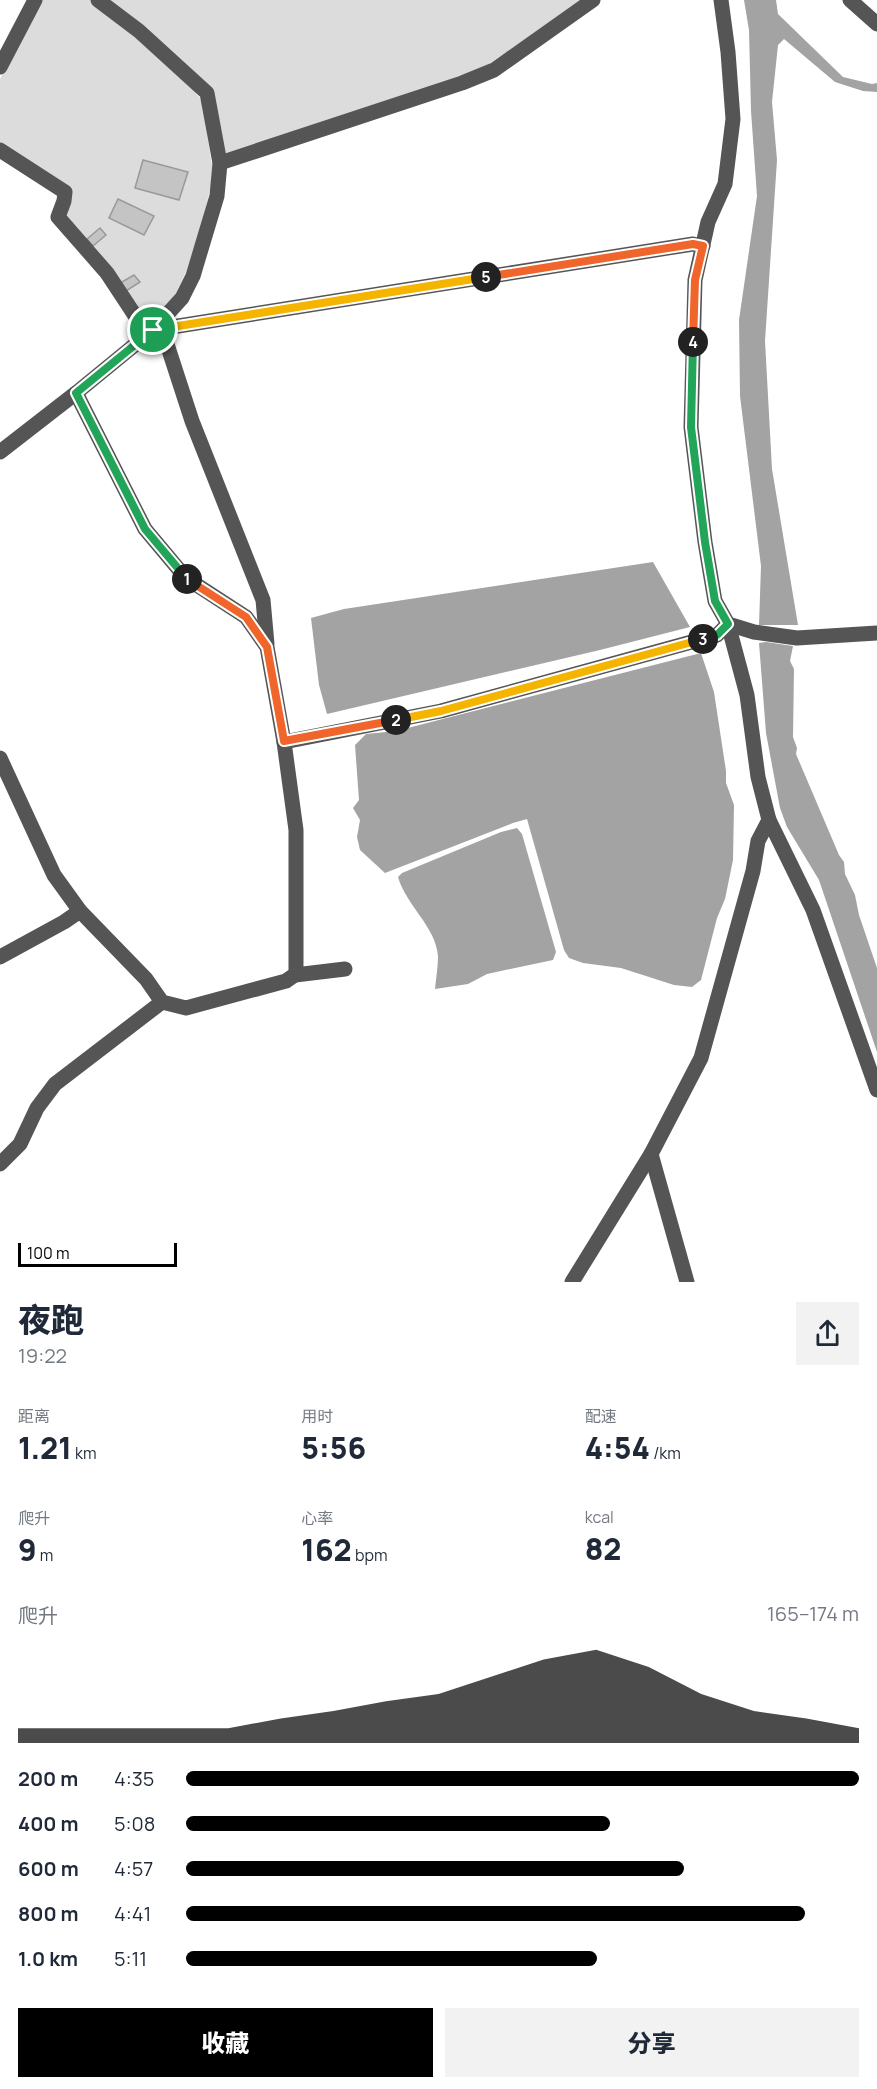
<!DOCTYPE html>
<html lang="zh">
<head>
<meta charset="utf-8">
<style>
  body { margin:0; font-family:Manrope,"Noto Sans SC",sans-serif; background:#f2f2f3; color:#1f2937; height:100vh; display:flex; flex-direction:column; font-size:22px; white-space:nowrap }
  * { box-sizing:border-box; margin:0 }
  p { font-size:20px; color:#747a83 }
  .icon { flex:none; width:33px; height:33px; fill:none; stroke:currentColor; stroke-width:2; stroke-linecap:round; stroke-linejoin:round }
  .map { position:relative; height:1282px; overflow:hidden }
  .details { display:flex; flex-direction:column; background:#fff; flex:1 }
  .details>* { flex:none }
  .scale { position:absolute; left:18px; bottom:15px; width:159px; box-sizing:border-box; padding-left:6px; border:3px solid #000; border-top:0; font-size:16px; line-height:21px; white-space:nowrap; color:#000; -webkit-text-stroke:4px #fff; paint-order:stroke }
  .pin { position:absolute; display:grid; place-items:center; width:51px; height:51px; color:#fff; margin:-26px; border:3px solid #fff; border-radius:50%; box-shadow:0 2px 6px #0007 }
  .km { position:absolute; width:30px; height:30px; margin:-15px; border-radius:50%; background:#222; color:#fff; font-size:16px; line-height:30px; text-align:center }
  .round { display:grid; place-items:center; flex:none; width:63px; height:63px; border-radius:0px; background:#f2f2f3 }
  .summary { display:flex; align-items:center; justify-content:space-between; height:102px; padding:0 18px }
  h1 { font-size:33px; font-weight:800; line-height:45px }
  .metrics { display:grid; grid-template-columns:repeat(3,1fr); gap:9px; height:102px; padding:6px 18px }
  .metrics div { display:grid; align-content:center }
  .metrics b { font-size:30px; font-weight:800 }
  .metrics small { font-size:16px; font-weight:400 }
  .metrics p { font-size:16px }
  .chart { height:168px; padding:12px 18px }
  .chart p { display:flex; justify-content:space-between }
  .chart svg { width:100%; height:108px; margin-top:6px; fill:#000; opacity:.7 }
  .button { display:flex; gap:12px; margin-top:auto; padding:12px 18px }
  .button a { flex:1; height:69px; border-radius:0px; background:#000; color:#fff; font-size:24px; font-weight:800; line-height:69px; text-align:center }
  .button a+a { background:#f2f2f3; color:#1f2937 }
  ul { padding:0 18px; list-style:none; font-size:20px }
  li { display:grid; grid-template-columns:96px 72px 1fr; align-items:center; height:45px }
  li i { height:15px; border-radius:8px; background:#000 }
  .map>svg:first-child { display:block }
  .green { fill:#dcdcdc }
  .water { fill:#a3a3a3 }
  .building { fill:#c4c4c4; stroke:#999; stroke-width:1.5 }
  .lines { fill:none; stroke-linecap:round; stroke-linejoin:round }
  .minor { stroke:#555; stroke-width:15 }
  .split-1-casing { stroke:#fff; stroke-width:12 }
  .split-2-casing { stroke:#fff; stroke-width:12 }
  .split-3-casing { stroke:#fff; stroke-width:12 }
  .split-4-casing { stroke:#fff; stroke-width:12 }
  .split-5-casing { stroke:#fff; stroke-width:12 }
  .split-6-casing { stroke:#fff; stroke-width:12 }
  .split-1 { stroke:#22a559; stroke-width:8 }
  .split-2 { stroke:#f0652b; stroke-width:8 }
  .split-3 { stroke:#f5b400; stroke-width:8 }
  .split-4 { stroke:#22a559; stroke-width:8 }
  .split-5 { stroke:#f0652b; stroke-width:8 }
  .split-6 { stroke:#f5b400; stroke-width:8 }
</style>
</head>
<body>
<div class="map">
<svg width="877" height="1282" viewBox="0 0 877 1282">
  <rect width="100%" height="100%" fill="#fff"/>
  <g class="green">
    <path d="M40,0H90L139,38L190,86L202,101L212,166L211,186L200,230L186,272L173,299L150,325L59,216L65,201L0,148V79Z"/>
    <path d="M102,0H584L486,66L391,102L223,157L208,92Z"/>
  </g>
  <g class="water">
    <path d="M744,0H776L778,14L843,77L872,84L877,83V92L863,91L835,82L784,39L778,45L772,102L777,160L765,341L772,469L798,625H759L761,566L740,396L739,320L757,196L751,111L749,30Z"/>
    <path d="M653,562L690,627L600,650L327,714L319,685L311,618L344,609Z"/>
    <path d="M766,642L793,646L790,661L794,669L793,737L797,748L796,754L839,855L844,862L845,874L855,895L859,915L877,968V1052L819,880L787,827L780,808L766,733L759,643Z"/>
    <path d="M701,653L714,692L726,771V783L734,805L733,860L725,899L717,918L701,980L692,987L674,985L621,968L583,963L569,958L564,950L527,819L513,823L385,873L360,850L357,837L360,820L353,808L359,800L355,745L366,734L396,731Z"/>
    <path d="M517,828L522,834L556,952L553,960L487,974L468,984L435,989C436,978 438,967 438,956C436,927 406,905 398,877L402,873L501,832Z"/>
  </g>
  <g class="building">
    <path d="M143,160L188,172L179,200L135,188Z"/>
    <path d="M118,199L154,216L144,235L109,218Z"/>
    <path d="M100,228L106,235L93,246L87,239Z"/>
    <path d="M134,275L140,282L126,291L120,283Z"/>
  </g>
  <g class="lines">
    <g class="minor">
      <path d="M721,0L728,52L733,119L725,184L708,222L695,280L691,427L705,542L715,601L728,624L754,632L797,638L877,633"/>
      <path d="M850,0L877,24"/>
      <path d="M0,67L35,0"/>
      <path d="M0,150L65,192L64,201L58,217L107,273L136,317L165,338L192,421L263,600L267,644"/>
      <path d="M220,163L462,83L494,70L593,0"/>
      <path d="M153,330L693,244L703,246"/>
      <path d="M0,452L76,393L153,330L182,298L193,276L217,196L220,163L207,93L139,31L98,0"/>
      <path d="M728,624L747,695L758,777L769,820L813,910L877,1090"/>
      <path d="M284,742L441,711L717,635L728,624"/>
      <path d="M0,758L54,875L80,911L146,979L162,1002L186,1008L286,981L296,974V830L284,742L267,647L246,617L186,578L145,529L76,393"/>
      <path d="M0,957L64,922L80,911"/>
      <path d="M295,975L345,969"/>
      <path d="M651,1154L687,1282"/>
      <path d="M0,1164L20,1144L37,1108L55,1084L162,1002"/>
      <path d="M572,1282L651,1154L701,1058L753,871L758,841L769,820"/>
    </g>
  </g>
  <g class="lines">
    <g class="split-1-casing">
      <path id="split-1" d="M153,330L76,393L145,529L187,579"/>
    </g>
    <g class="split-2-casing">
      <path id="split-2" d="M187,579L246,617L267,647L284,741L396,720"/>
    </g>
    <g class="split-3-casing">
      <path id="split-3" d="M396,720L441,711L703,639"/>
    </g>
    <g class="split-4-casing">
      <path id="split-4" d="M693,342L691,427L705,542L715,601L728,624L717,635L703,639"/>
    </g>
    <g class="split-5-casing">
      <path id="split-5" d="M486,277L693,244L703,246L695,280L693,342"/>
    </g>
    <g class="split-6-casing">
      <path id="split-6" d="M153,330L486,277"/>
    </g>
    <use href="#split-1" class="split-1"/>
    <use href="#split-2" class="split-2"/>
    <use href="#split-3" class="split-3"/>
    <use href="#split-4" class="split-4"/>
    <use href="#split-5" class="split-5"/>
    <use href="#split-6" class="split-6"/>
  </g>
</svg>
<div class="scale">100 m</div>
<div class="pin" style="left:153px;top:330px;background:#1e9e55"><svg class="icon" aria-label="arrive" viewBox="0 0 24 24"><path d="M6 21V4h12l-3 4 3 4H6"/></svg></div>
<b class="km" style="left:187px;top:579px">1</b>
<b class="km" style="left:396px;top:720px">2</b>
<b class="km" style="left:703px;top:639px">3</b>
<b class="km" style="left:693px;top:342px">4</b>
<b class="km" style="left:486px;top:277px">5</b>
</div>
<section class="details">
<div class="summary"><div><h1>夜跑</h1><p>19:22</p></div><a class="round"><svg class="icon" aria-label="share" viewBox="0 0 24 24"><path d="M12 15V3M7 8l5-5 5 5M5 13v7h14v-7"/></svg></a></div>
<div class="metrics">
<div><p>距离</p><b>1.21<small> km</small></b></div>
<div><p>用时</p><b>5:56</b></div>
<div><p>配速</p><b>4:54<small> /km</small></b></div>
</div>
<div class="metrics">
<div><p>爬升</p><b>9<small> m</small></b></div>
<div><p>心率</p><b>162<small> bpm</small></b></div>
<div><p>kcal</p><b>82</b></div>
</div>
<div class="chart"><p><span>爬升</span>165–174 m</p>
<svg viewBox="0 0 160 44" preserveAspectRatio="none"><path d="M0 44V38L10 38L20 38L30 38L40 38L50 34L60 31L70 27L80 24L90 17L100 10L110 6L120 13L130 24L140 31L150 34L160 38V44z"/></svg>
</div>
<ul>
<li><b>200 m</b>4:35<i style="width:100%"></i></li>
<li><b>400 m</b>5:08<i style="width:63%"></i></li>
<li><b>600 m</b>4:57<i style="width:74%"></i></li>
<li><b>800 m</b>4:41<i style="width:92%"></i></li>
<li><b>1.0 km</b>5:11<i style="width:61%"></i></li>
</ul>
<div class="button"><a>收藏</a><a>分享</a></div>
</section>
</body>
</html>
